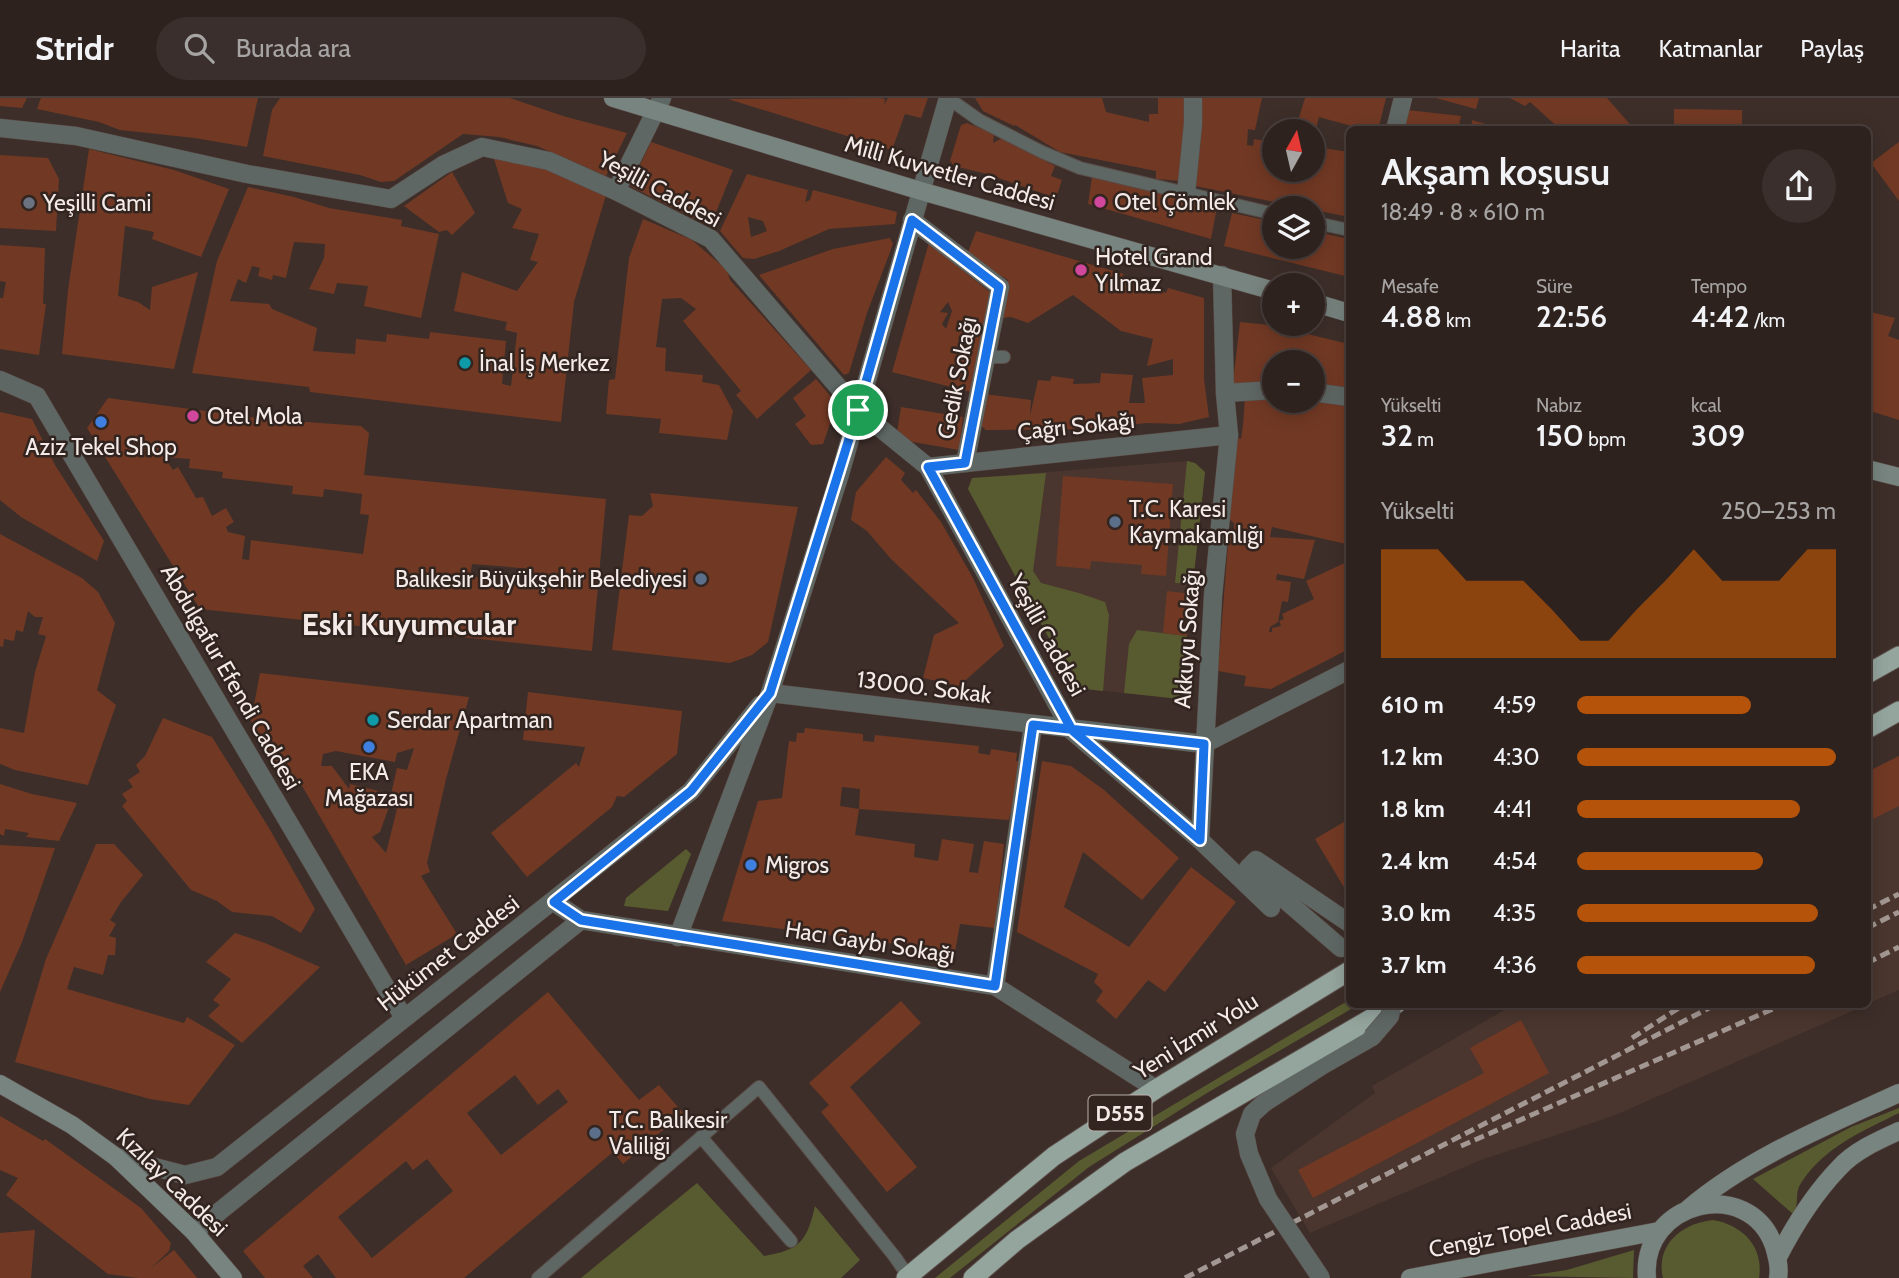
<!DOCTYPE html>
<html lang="tr">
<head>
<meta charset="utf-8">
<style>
  body { margin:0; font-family:Cabin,sans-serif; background:#3a2f2c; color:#f1f3f6; height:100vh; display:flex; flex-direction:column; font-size:26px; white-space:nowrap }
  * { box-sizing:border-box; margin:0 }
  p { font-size:23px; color:#a7a4a4 }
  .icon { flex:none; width:38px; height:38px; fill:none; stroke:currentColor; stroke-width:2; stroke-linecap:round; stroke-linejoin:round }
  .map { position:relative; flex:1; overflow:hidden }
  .drawer { position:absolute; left:1346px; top:28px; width:525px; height:882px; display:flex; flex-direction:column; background:#2e221f; border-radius:10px; box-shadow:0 4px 18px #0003,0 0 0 2px #493f3d }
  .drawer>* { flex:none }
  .needle { width:46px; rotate:8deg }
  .fabs { position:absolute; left:1262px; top:21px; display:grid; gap:14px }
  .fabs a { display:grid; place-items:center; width:63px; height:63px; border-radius:50%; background:#2e221f; box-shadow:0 4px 18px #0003,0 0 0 2px #493f3d; font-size:35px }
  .pin { position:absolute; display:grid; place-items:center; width:60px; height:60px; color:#fff; margin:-30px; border:4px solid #fff; border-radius:50%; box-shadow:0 2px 7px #0007 }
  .round { display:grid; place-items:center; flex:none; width:74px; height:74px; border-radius:37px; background:#3a2f2c }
  .summary { display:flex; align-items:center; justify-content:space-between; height:119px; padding:0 35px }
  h1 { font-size:38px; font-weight:600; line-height:52px }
  .metrics { display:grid; grid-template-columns:repeat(3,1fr); gap:10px; height:119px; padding:7px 35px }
  .metrics div { display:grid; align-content:center }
  .metrics b { font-size:30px; font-weight:600 }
  .metrics small { font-size:19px; font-weight:400 }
  .metrics p { font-size:19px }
  .chart { height:196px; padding:14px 35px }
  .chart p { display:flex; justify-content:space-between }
  .chart svg { width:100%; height:126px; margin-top:7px; fill:#b45309; opacity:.7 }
  ul { padding:0 35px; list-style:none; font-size:23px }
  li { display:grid; grid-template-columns:112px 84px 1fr; align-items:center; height:52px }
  li i { height:18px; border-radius:9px; background:#b45309 }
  header { display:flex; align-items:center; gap:42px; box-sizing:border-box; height:98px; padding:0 35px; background:#2e221f; border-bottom:2px solid #493f3d }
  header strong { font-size:33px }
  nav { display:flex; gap:38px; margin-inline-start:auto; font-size:24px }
  .search { width:490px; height:63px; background:#3a2f2c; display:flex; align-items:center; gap:18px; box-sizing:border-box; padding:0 24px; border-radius:38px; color:#a7a4a4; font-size:26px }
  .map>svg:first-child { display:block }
  .built { fill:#4a362e }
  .green { fill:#585b2f }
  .building { fill:#713924; fill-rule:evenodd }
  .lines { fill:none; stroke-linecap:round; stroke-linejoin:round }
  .service-casing { stroke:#5a4c47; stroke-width:14 }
  .pedestrian-casing { stroke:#5a4c47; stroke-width:19 }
  .minor-casing { stroke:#5a4c47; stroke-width:19 }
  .secondary-casing { stroke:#5a4c47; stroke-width:19 }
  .trunk-casing { stroke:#5a4c47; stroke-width:21 }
  .service { stroke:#5f6764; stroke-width:12 }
  .pedestrian { stroke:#5f6764; stroke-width:18 }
  .minor { stroke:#5f6764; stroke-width:18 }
  .secondary { stroke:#788480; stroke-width:18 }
  .trunk { stroke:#94a59e; stroke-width:19 }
  .rail { stroke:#a39793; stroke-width:5; stroke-dasharray:10 5; stroke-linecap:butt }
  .pedestrian-bridge-casing { stroke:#5a4c47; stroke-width:19; stroke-linecap:butt }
  .pedestrian-bridge { stroke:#5f6764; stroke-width:18 }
  .route-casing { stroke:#fff; stroke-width:14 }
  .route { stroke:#1a73e8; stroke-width:9 }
  .hotel-dot { fill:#d1479c; stroke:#32241f; stroke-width:2.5 }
  .worship-dot { fill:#6b7280; stroke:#32241f; stroke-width:2.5 }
  .culture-dot { fill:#0f9aa8; stroke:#32241f; stroke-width:2.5 }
  .shop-dot { fill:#3f7fe0; stroke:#32241f; stroke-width:2.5 }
  .service-dot { fill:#5c6f8a; stroke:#32241f; stroke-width:2.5 }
  .labels { text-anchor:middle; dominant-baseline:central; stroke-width:5; stroke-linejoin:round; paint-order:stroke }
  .shield { fill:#32241f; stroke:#baafab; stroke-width:2 }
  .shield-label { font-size:21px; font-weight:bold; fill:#f4eae7 }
  .street-label { font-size:23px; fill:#f4eae7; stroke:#32241f }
  .poi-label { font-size:23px; fill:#f4eae7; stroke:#32241f; text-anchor:start }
  .district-label { font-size:30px; font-weight:bold; fill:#f4eae7; stroke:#32241f }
</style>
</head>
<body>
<header>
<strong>Stridr</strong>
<div class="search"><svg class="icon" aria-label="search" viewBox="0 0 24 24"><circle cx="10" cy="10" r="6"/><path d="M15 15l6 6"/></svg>Burada ara</div>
<nav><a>Harita</a><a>Katmanlar</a><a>Paylaş</a></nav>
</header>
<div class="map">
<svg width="1899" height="1180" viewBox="0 0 1899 1180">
  <rect width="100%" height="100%" fill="#3d2e29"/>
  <g class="built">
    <path d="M1187,363L1195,365L1205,374L1180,601L1076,590L968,391L972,380Z"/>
    <path d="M1899,692V892L1867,906V710Z"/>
    <path d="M1513,907H1866L1613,1018L1481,1062L1310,1135L1271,1070L1375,995L1372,988Z"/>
  </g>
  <g class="green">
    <path d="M1187,363L1195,365L1205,374L1193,486L1175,485Z"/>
    <path d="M1046,375L1033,473L1041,485L1079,495L1105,504L1109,517L1103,593L1076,590L968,391L972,380Z"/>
    <path d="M1137,532L1187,538L1180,601L1124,595L1129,546Z"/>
    <path d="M686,751L691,756L668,813L624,808L626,800Z"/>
    <path d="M1349,902V906L1358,907L1207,995L1089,1069L950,1180H935L1079,1063Z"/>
    <path d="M1899,1010V1015C1863,1033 1824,1049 1801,1085C1794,1095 1800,1106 1793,1116L1753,1081L1851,1029Z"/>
    <path d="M697,1085L764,1158C800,1152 807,1143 815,1108L860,1162L841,1180H581Z"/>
    <path d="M1713,1122C1742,1127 1764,1148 1759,1180H1663C1655,1146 1683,1125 1713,1122Z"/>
    <path d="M1634,1152L1633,1180L1527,1178L1567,1172Z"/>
  </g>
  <g class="building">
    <path d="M0,0H27L22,10L0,8Z"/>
    <path d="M41,0H258L247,49L195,40L120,32L99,24L37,11Z"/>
    <path d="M280,0H510L563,18L627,35L606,78L537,48L499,39L463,36L394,83L381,84L360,77L263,58L272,12Z"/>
    <path d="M880,0L885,1L884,7L888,0H928L921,20L905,16L892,52L728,1Z"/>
    <path d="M975,0H1102L1106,14L1149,24V16H1158V0H1188L1181,83L1156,81V73L1060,54L1015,27L1014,28L983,13Z"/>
    <path d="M1198,0H1262L1255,32L1248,31L1247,47L1253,48L1254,41L1274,44V72H1297L1296,78L1311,81L1316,49L1349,54V119L1195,88L1202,25Z"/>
    <path d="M1305,0H1386L1378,32H1366L1319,19L1316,31L1297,26Z"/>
    <path d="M1436,0H1479L1476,11Z"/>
    <path d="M1510,0H1607L1635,32H1561L1530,4L1525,8Z"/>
    <path d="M1674,11L1742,12V32H1674Z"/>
    <path d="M1407,12L1461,18L1458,32H1403Z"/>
    <path d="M1472,22L1503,31V32H1471Z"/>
    <path d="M967,25L994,36L993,45L1002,40L1055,68L1051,78L1062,82L1056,100L987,76L954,68L950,63L961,27Z"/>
    <path d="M651,44L733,72L710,129L630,88Z"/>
    <path d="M1899,44V103L1871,65Z"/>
    <path d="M89,51L174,72L229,91L201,159L152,141L154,134L125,128L118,198L138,204L150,212L152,189L198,174L174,271L62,256L68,192Z"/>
    <path d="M0,57L48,60L59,81L56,133L0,130Z"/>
    <path d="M493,58L545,69L606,97L574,204L561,324L310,294L309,289L192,275L217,163L248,89L294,99L329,110L402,122L401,128L439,136L421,220L364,208L368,188L337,185L334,196L309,191L324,160L325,146L294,144L286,180L273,177L272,182L258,178L260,170L252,168L246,185L238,181L230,203L269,206L272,211L317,230L313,253L355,256L356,241L386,244L387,236L429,241L430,234L506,243L502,286L511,288L517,235L505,232L507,224L454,213L462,174L517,193L538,164L530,162L539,136L512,130L522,111L508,105Z"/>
    <path d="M452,74L475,115L452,137L447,132L439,134L404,108Z"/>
    <path d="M747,76L808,92L805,104L810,102L813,92L897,114L895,126L829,131L779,153L754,161L743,160L720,133ZM748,119L763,123L767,133L751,139Z"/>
    <path d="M1092,79L1217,109L1211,141L1088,106Z"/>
    <path d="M1232,115L1274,124V149H1312V133L1349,141V179L1224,148Z"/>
    <path d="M643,121L692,142L727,172L730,182L811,272L757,321L736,297L741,293L683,223L696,211L681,200L662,201L656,249L666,250L665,273L703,277L702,284L719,287L733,313L727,342L659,335L661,321L606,316L609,282L615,281L629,160Z"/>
    <path d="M976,133L1124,176L1122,178L1166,195L1168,190L1204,200V281L1209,319L1179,326L1148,325L1085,331L986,332L980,327L984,296L1031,302L1030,318L1038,282L1050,283L1052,278L1074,281L1073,286L1100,285L1101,275L1133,277L1129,305H1145L1142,280L1173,277V261L1147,268L1153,241L1121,233L1073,197L1028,225L1011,219L1001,220L1008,182L967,157Z"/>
    <path d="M890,140L893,146L867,215L849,275L844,277L759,177L833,151Z"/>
    <path d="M930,141L952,164L991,195L971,294L892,274ZM948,204L952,213L946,231L942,226L948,215L940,214Z"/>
    <path d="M0,147L45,150L43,206H46L39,257L0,251V200H3L6,184L0,183Z"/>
    <path d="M1867,213L1895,220L1888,238L1899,242V322L1867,312Z"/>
    <path d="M1240,224L1270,227L1349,246V293L1312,288V264H1274V287L1233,285Z"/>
    <path d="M816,281L837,306L823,346L811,347L795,326L806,318L793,300Z"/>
    <path d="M1245,298L1274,299V303H1312L1349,308V445L1346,446L1272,429L1270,439L1315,442L1304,481L1277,476L1276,482L1291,484L1288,504L1282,503L1278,524L1270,529L1269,534H1272V530L1281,528L1279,523L1284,521L1282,516L1314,501L1306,483L1349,463V551L1271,591L1244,588L1246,578L1218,573L1229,434L1234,435V425L1229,421L1237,340L1241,341L1243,327Z"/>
    <path d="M108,300L266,321L361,328L369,335L364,377L606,401L592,553L200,511L87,330ZM164,359L190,361L189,370L223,374L222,380L293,388L292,396L323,399L324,391L362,396L360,416L369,417L363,456L251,442L249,462L242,461L245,438L228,434L226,429L234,424L226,410L212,418L203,399L196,400L178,369L173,372ZM472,466L533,471L527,486L470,478Z"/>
    <path d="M901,309L963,319L959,352L896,341Z"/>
    <path d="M0,314L32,321L55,367L104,443L97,463L21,419L0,402Z"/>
    <path d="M886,359L905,375L901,382L913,395L916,392L941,424L973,480L1004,548L959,588L923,580L934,537L959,525L891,461L867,433L851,422L856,394Z"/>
    <path d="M1063,378L1173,386L1166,478L1141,476L1142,467L1091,463L1090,471L1056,468Z"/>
    <path d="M650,395L798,409L768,544L752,557L730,565L612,552L629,417L642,418L653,408Z"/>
    <path d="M0,436L82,480L98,494L115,525L97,592L116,607L88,687L15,672L0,666V630L24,635L35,574L46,538L38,536L43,519H35L28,513L23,534L16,532L14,543L4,541L3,549L0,548Z"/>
    <path d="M1167,493L1192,496L1187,538L1163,535Z"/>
    <path d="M260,575L469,599L446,681L427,765L430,774L421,778L457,836L406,867L298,681L289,674L284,676L251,623ZM414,650L407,672L397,670L391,696L350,686L349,691L332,668H321L323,656L336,653L395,664L397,655ZM389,709L397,711L386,755L372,739L380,734Z"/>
    <path d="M528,594L682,613L677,656L624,699L617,698L612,709L527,779L491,735L576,665L579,669L585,649L523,642Z"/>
    <path d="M163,620L212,639L269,730L315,811L301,835L272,818L232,814L217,803L191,792L122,708L127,703L122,696L133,689L128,682L140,674L136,667L145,658Z"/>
    <path d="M805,630L863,636V643H865L874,644L875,637L979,648L978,655L990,657L991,651L1017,655L1016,663L1023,664L1015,717L1010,716L1009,722L859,711L860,691L842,689L840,708L859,711L855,737L915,746L914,759L938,763L942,741L974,746L969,774L978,775L984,743L1004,746L995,830L960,826L955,854L722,823L758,703L782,700L789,643L796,644L797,635H804Z"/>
    <path d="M1899,658V708L1867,724V674Z"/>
    <path d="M1042,663L1071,668L1104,692L1179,760L1142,802L1083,754L1064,809L1129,849L1191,769L1236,804L1165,894L1148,882L1116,921L1096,903L1103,893L1094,884L1098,876L1017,834Z"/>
    <path d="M0,686L32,696L77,705L59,743L26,739L29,735L5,731L4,738L0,736Z"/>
    <path d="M1349,721V789L1345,791L1315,741Z"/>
    <path d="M96,746H114L143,777L121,804L110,822L116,826L109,838L116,840L115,857H108L103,877L74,869L67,891L184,925L187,919L235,947L189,1007L150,1001L15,964L46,861Z"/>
    <path d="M0,747L55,750L22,844L0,894Z"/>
    <path d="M235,835L265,845L320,869L242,945L208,918L220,907L213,902L231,881L206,864Z"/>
    <path d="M548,894L639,1002L659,987L683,1015L623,1066L613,1054L464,1180H336L318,1156L303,1168L313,1180H265L243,1153ZM515,977L538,1007L558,991L568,1004L501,1057L467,1015ZM427,1061L453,1093L372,1160L338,1119L406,1063L413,1072Z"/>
    <path d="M901,903L921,925L850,989L917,1069L887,1094L821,1014L829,1007L809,985Z"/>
    <path d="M1521,922L1549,975L1313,1100L1298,1072L1484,975L1470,950Z"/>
    <path d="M0,1018L43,1043L45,1041L141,1110L171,1145L169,1153L151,1170L174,1152L197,1180H138L108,1176L6,1097L18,1080L0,1072Z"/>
    <path d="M35,1132L31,1180H0V1135Z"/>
  </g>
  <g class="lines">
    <g class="service-casing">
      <g id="service">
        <path d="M948,0L979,22L1042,54L1080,70L1274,116"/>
        <path d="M1312,124L1349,132"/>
        <path d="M986,259H1004"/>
        <path d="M701,1039L791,1143"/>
        <path d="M538,1180L759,989L895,1159L908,1178"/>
      </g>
    </g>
    <g class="pedestrian-casing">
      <g id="pedestrian">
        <path d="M1312,294L1349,299"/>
        <path d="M1225,295L1274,292"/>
        <path d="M1341,850L1248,770L1256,762L1349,825"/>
        <path d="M1268,1101L1249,1056L1245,1036L1252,1016L1264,1005L1323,967L1372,939"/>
      </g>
    </g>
    <g class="minor-casing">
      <g id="minor">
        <path d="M0,30L76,38L247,76L391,101L443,67L482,49L549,63L616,93L711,141L858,312L928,369L1071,632L1200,742L1271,810"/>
        <path d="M1395,32L1403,0"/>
        <path d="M616,93L662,0"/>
        <path d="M1186,96L1193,26V0"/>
        <path d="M912,122L1000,189L965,365"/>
        <path d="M0,282L37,298L404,920"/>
        <path d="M928,369L1229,337"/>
        <path d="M770,595L1204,646L1349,572"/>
        <path d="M1200,742L1213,498L1229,337L1225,295L1222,177"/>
        <path d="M554,804L581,822L995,888L1156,991"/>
        <path d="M678,839L770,595L840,376L948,0"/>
        <path d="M995,888L1033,627"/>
        <path d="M116,1059L185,1077L217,1069L691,693L760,607"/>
        <path d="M194,1134L581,822"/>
      </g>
    </g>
    <g class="secondary-casing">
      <g id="secondary">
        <path d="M613,0L921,93L1274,193"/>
        <path d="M1312,204L1349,215"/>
        <path d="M1867,371L1899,379"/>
        <path d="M0,986L72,1027L116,1059L194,1134L233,1180"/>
        <path d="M1688,1111C1749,1059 1827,1028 1899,995"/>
        <path d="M1778,1159C1794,1128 1814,1096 1839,1070C1854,1053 1879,1042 1899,1033"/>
        <path d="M1410,1180L1659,1133"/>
        <path d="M1647,1180C1640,1103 1749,1077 1774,1148C1777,1159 1780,1169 1778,1180"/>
      </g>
    </g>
    <g class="trunk-casing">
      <g id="trunk">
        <path d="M1867,576L1899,558"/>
        <path d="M1867,631L1899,613"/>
        <path d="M906,1180L1054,1058L1156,991L1349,873"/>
        <path d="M973,1180L1017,1142L1125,1064L1396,906"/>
      </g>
    </g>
    <use href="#service" class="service"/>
    <use href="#pedestrian" class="pedestrian"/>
    <use href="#minor" class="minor"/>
    <use href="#secondary" class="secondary"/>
    <use href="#trunk" class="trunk"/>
    <g class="rail">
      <path d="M1867,812L1899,796"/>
      <path d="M1867,830L1899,814"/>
      <path d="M1867,865L1899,849"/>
      <path d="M1632,940L1685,906"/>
      <path d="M1461,1048L1784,906"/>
      <path d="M1185,1180L1717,906"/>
    </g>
    <g class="pedestrian-bridge-casing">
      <g id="pedestrian-bridge">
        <path d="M1372,939L1390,918L1392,906"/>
        <path d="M1268,1101L1321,1180"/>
      </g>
    </g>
    <use href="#pedestrian-bridge" class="pedestrian-bridge"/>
  </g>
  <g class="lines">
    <g class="route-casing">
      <path id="route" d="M858,312L770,595L691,693L554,804L581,822L995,888L1033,627L1204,646L1200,742L1072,632L928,369L965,365L999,189L912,122L858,312"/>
    </g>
    <use href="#route" class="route"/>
  </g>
  <g class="hotel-dot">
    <circle cx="1100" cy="104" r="7"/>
    <circle cx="1081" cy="172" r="7"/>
    <circle cx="193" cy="318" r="7"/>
  </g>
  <circle class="worship-dot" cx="29" cy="105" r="7"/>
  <g class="culture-dot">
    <circle cx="465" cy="265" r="7"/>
    <circle cx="373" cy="622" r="7"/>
  </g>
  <g class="shop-dot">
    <circle cx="101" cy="324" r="7"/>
    <circle cx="369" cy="649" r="7"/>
    <circle cx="751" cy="767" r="7"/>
  </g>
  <g class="service-dot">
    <circle cx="1115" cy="424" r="7"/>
    <circle cx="701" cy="481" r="7"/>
    <circle cx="595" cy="1035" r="7"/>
  </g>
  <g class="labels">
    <rect class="shield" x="1088.5" y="997.5" width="63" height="35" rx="5"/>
    <g class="shield-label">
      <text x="1120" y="1015">D555</text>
    </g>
    <g class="street-label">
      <text transform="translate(950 75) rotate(16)">Milli Kuvvetler Caddesi</text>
      <text transform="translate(660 91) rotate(28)">Yeşilli Caddesi</text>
      <text transform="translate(957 280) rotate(-79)">Gedik Sokağı</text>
      <text transform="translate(1076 328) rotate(-6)">Çağrı Sokağı</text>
      <text transform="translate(1047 537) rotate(61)">Yeşilli Caddesi</text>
      <text transform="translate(1187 541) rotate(-86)">Akkuyu Sokağı</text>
      <text transform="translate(231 579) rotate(60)">Abdulgafur Efendi Caddesi</text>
      <text transform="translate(924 589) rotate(7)">13000. Sokak</text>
      <text transform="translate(870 844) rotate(9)">Hacı Gaybı Sokağı</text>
      <text transform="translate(448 855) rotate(-38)">Hükümet Caddesi</text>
      <text transform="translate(1196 938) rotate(-32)">Yeni İzmir Yolu</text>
      <text transform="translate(172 1084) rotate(44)">Kızılay Caddesi</text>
      <text transform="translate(1530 1132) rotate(-11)">Cengiz Topel Caddesi</text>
    </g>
    <g class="poi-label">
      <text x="1114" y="104">Otel Çömlek</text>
      <text x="43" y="105">Yeşilli Cami</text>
      <text x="1095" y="159">Hotel Grand<tspan x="1095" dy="26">Yılmaz</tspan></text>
      <text x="479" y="265">İnal İş Merkez</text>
      <text x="207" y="318">Otel Mola</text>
      <text x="101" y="349" text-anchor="middle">Aziz Tekel Shop</text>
      <text x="1129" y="411">T.C. Karesi<tspan x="1129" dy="26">Kaymakamlığı</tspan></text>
      <text x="687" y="481" text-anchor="end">Balıkesir Büyükşehir Belediyesi</text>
      <text x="387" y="622">Serdar Apartman</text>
      <text x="369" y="674" text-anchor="middle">EKA<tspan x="369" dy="26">Mağazası</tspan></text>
      <text x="765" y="767">Migros</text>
      <text x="609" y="1022">T.C. Balıkesir<tspan x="609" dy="26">Valiliği</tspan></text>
    </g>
    <g class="district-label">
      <text x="409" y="526">Eski Kuyumcular</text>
    </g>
  </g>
</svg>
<div class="fabs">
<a><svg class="needle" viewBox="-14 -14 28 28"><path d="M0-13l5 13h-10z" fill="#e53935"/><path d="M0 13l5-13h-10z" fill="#a7a4a4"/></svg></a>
<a><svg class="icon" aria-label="layers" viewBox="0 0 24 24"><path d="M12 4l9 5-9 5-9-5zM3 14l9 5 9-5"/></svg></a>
<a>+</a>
<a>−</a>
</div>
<div class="pin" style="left:858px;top:312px;background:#1e9e55"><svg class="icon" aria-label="arrive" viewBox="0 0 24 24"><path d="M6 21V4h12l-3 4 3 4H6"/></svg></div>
<section class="drawer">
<div class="summary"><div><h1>Akşam koşusu</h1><p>18:49 · 8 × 610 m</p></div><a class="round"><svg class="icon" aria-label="share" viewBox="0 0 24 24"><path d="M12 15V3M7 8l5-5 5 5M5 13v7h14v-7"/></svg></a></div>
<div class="metrics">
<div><p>Mesafe</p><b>4.88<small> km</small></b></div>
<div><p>Süre</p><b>22:56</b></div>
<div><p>Tempo</p><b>4:42<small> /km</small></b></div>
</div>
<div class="metrics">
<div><p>Yükselti</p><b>32<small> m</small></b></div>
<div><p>Nabız</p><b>150<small> bpm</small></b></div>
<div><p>kcal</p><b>309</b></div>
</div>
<div class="chart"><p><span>Yükselti</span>250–253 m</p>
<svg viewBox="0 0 160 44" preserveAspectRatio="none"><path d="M0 44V6L10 6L20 6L30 17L40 17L50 17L60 27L70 38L80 38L90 27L100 17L110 6L120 17L130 17L140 17L150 6L160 6V44z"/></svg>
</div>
<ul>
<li><b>610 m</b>4:59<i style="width:67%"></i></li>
<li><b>1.2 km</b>4:30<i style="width:100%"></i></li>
<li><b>1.8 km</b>4:41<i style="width:86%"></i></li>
<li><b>2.4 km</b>4:54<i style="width:72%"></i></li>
<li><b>3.0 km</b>4:35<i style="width:93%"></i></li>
<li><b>3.7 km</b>4:36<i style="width:92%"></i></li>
</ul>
</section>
</div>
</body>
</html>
